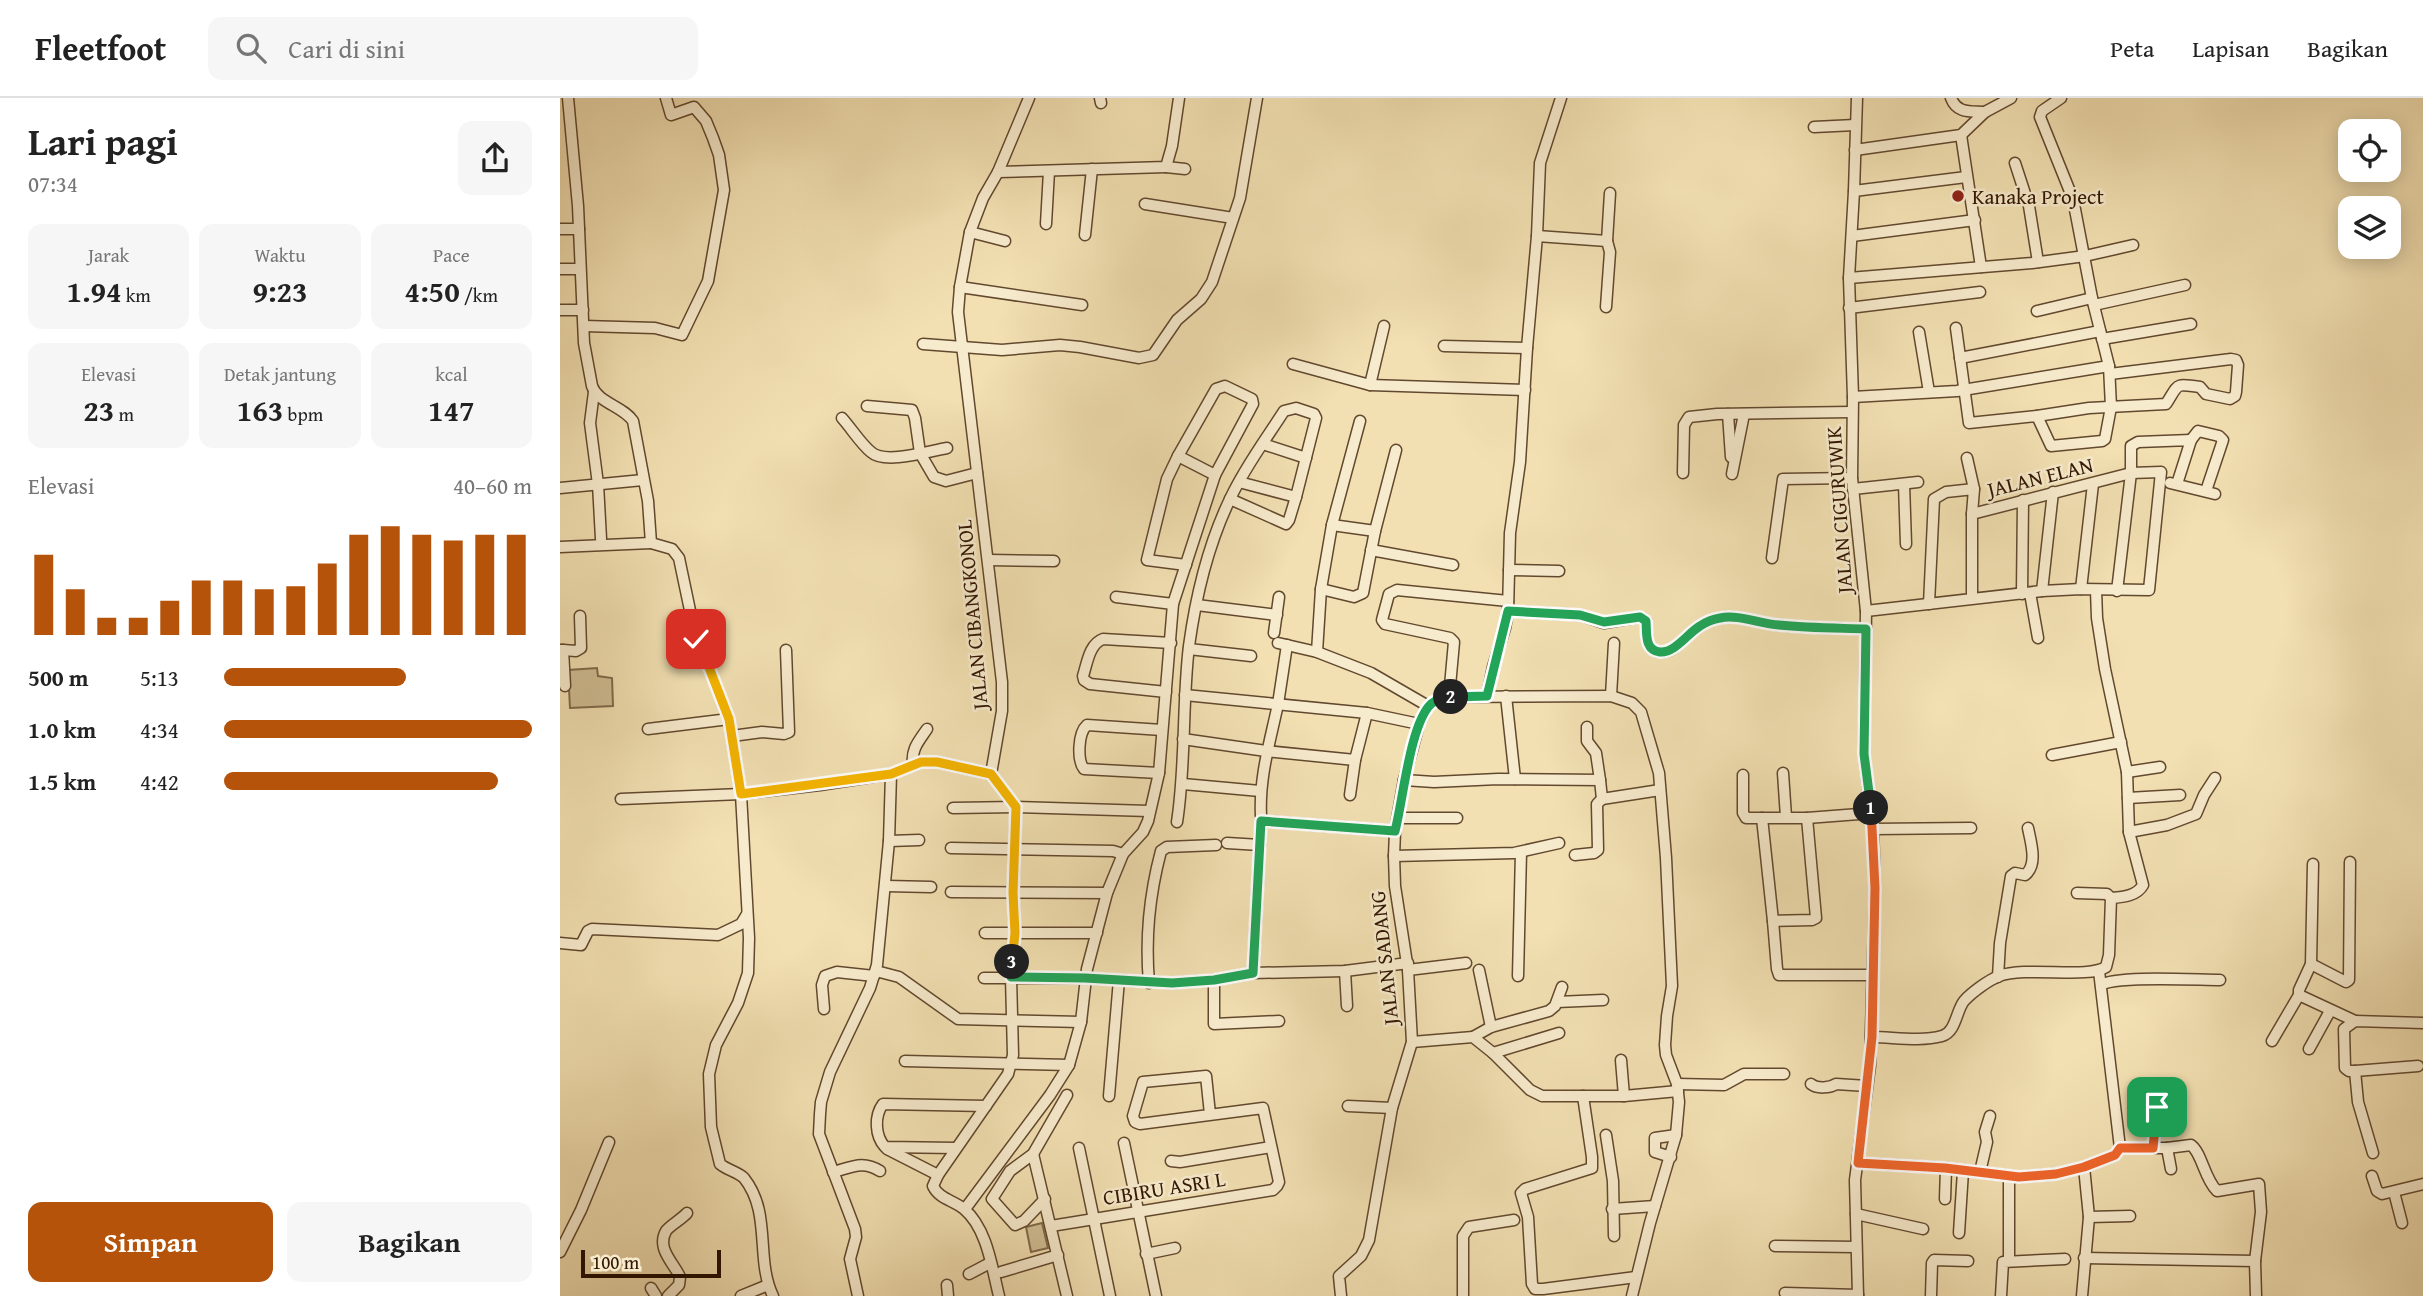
<!DOCTYPE html>
<html lang="id">
<head>
<meta charset="utf-8">
<style>
  body { margin:0; font-family:"Gentium Book Plus",serif; background:#f6f6f6; color:#222; height:100vh; display:flex; flex-direction:column; font-size:26px; white-space:nowrap }
  * { box-sizing:border-box; margin:0 }
  p { font-size:23px; color:#767676 }
  .icon { flex:none; width:38px; height:38px; fill:none; stroke:currentColor; stroke-width:2; stroke-linecap:round; stroke-linejoin:round }
  .map { position:relative; flex:1; overflow:hidden }
  .details { display:flex; flex-direction:column; background:#fff; width:560px }
  .details>* { flex:none }
  .controls { position:absolute; left:1778px; top:21px; display:grid; gap:14px }
  .controls a { display:grid; place-items:center; width:63px; height:63px; border-radius:14px; background:#fff; box-shadow:0 4px 18px #0003; font-size:35px }
  .scale { position:absolute; left:21px; bottom:18px; width:140px; box-sizing:border-box; padding-left:7px; border:4px solid #321602; border-top:0; font-size:19px; line-height:24px; white-space:nowrap; color:#321602; -webkit-text-stroke:5px #f7ebcd; paint-order:stroke }
  .pin { position:absolute; display:grid; place-items:center; width:60px; height:60px; color:#fff; margin:-30px; border-radius:14px; box-shadow:0 4px 10px #0006 }
  .km { position:absolute; width:35px; height:35px; margin:-18px; border-radius:50%; background:#222; color:#fff; font-size:19px; line-height:35px; text-align:center }
  .round { display:grid; place-items:center; flex:none; width:74px; height:74px; border-radius:14px; background:#f6f6f6 }
  .summary { display:flex; align-items:center; justify-content:space-between; height:119px; padding:0 28px }
  h1 { font-size:38px; font-weight:700; line-height:52px }
  .metrics { display:grid; grid-template-columns:repeat(3,1fr); gap:10px; height:119px; padding:7px 28px }
  .metrics div { display:grid; align-content:center; border-radius:14px; background:#f6f6f6; text-align:center }
  .metrics b { font-size:30px; font-weight:700 }
  .metrics small { font-size:19px; font-weight:400 }
  .metrics p { font-size:19px }
  .chart { height:196px; padding:14px 28px }
  .chart p { display:flex; justify-content:space-between }
  .chart svg { width:100%; height:126px; margin-top:7px; stroke:#b45309; stroke-width:6 }
  .button { display:flex; gap:14px; margin-top:auto; padding:14px 28px }
  .button a { flex:1; height:80px; border-radius:14px; background:#b45309; color:#fff; font-size:28px; font-weight:700; line-height:80px; text-align:center }
  .button a+a { background:#f6f6f6; color:#222 }
  ul { padding:0 28px; list-style:none; font-size:23px }
  li { display:grid; grid-template-columns:112px 84px 1fr; align-items:center; height:52px }
  li i { height:18px; border-radius:9px; background:#b45309 }
  header { display:flex; align-items:center; gap:42px; box-sizing:border-box; height:98px; padding:0 35px; background:#fff; border-bottom:2px solid #e0e0e0 }
  header strong { font-size:33px }
  nav { display:flex; gap:38px; margin-inline-start:auto; font-size:24px }
  .search { width:490px; height:63px; background:#f6f6f6; display:flex; align-items:center; gap:18px; box-sizing:border-box; padding:0 24px; border-radius:14px; color:#767676; font-size:26px }
  main { display:flex; flex:1; min-height:0 }
  .map>svg:first-child { display:block }
  .green { fill:#d1be94; stroke:#826a4b; stroke-width:2 }
  .lines { fill:none; stroke-linecap:round; stroke-linejoin:round }
  .minor-casing { stroke:#62482e; stroke-width:13 }
  .minor { stroke:#f7ebcd; stroke-width:10 }
  .split-1-casing { stroke:#fff; stroke-width:14 }
  .split-2-casing { stroke:#fff; stroke-width:14 }
  .split-3-casing { stroke:#fff; stroke-width:14 }
  .split-4-casing { stroke:#fff; stroke-width:14 }
  .split-1 { stroke:#f0652b; stroke-width:9 }
  .split-2 { stroke:#22a559; stroke-width:9 }
  .split-3 { stroke:#22a559; stroke-width:9 }
  .split-4 { stroke:#f5b400; stroke-width:9 }
  .poi-dot { fill:#8f2418; stroke:#f7ebcd; stroke-width:2.5 }
  .labels { text-anchor:middle; dominant-baseline:central; stroke-width:5; stroke-linejoin:round; paint-order:stroke }
  .poi-label { font-size:21px; fill:#321602; stroke:#f7ebcd; text-anchor:start }
  .street-label { font-size:21px; fill:#321602; stroke:#f7ebcd }
</style>
</head>
<body>
<header>
<strong>Fleetfoot</strong>
<div class="search"><svg class="icon" aria-label="search" viewBox="0 0 24 24"><circle cx="10" cy="10" r="6"/><path d="M15 15l6 6"/></svg>Cari di sini</div>
<nav><a>Peta</a><a>Lapisan</a><a>Bagikan</a></nav>
</header>
<main>
<section class="details">
<div class="summary"><div><h1>Lari pagi</h1><p>07:34</p></div><a class="round"><svg class="icon" aria-label="share" viewBox="0 0 24 24"><path d="M12 15V3M7 8l5-5 5 5M5 13v7h14v-7"/></svg></a></div>
<div class="metrics">
<div><p>Jarak</p><b>1.94<small> km</small></b></div>
<div><p>Waktu</p><b>9:23</b></div>
<div><p>Pace</p><b>4:50<small> /km</small></b></div>
</div>
<div class="metrics">
<div><p>Elevasi</p><b>23<small> m</small></b></div>
<div><p>Detak jantung</p><b>163<small> bpm</small></b></div>
<div><p>kcal</p><b>147</b></div>
</div>
<div class="chart"><p><span>Elevasi</span>40–60 m</p>
<svg viewBox="0 0 160 44" preserveAspectRatio="none"><path d="M5 44V16M15 44V28M25 44V38M35 44V38M45 44V32M55 44V25M65 44V25M75 44V28M85 44V27M95 44V19M105 44V9M115 44V6M125 44V9M135 44V11M145 44V9M155 44V9"/></svg>
</div>
<ul>
<li><b>500 m</b>5:13<i style="width:59%"></i></li>
<li><b>1.0 km</b>4:34<i style="width:100%"></i></li>
<li><b>1.5 km</b>4:42<i style="width:89%"></i></li>
</ul>
<div class="button"><a>Simpan</a><a>Bagikan</a></div>
</section>
<div class="map">
<svg width="1863" height="1198" viewBox="0 0 1863 1198">
  <rect width="100%" height="100%" fill="#f2e0b2"/>
  <filter id="stains"><feTurbulence type="fractalNoise" baseFrequency=".00286" numOctaves="4"/><feColorMatrix values="0 0 0 0 .2 0 0 0 0 .09 0 0 0 0 .02 0 0 0 .5 -.17"/></filter>
  <radialGradient id="worn" r=".72"><stop offset=".6" stop-color="#630" stop-opacity="0"/><stop offset="1" stop-color="#630" stop-opacity=".3"/></radialGradient>
  <g class="green">
    <path d="M37,570L38,578L52,580L53,608L10,610L8,572Z"/>
    <path d="M482,1125L488,1150L471,1154L466,1129Z"/>
  </g>
  <g class="lines">
    <g class="minor-casing">
      <g id="minor">
        <path d="M8,0L18,108L24,245L32,288C38,305 63,308 73,323L88,403L91,445L112,451L119,460L136,541L150,572L169,621L181,696L189,840L188,875L178,905L156,947L149,976L151,1029L160,1066C167,1072 178,1074 184,1080C212,1115 195,1161 213,1198"/>
        <path d="M540,0L541,5"/>
        <path d="M1297,0L1294,93L1289,180L1293,299L1292,380L1306,513L1304,656L1313,731L1315,790L1310,968L1295,1082L1298,1198"/>
        <path d="M1391,0C1397,16 1411,13 1425,14"/>
        <path d="M1254,29L1295,27"/>
        <path d="M1401,37L1421,169"/>
        <path d="M1295,52L1401,37L1425,14L1451,0"/>
        <path d="M1455,65L1469,108L1478,164"/>
        <path d="M606,69L625,71"/>
        <path d="M438,74L606,69L612,48L619,0"/>
        <path d="M1294,93L1406,79"/>
        <path d="M585,106L673,120"/>
        <path d="M486,126L489,73"/>
        <path d="M0,131H19"/>
        <path d="M410,134L445,143"/>
        <path d="M525,137L532,71"/>
        <path d="M977,138L1047,143L1050,154L1046,209"/>
        <path d="M1292,138L1415,122"/>
        <path d="M1047,143L1050,95"/>
        <path d="M0,171H20"/>
        <path d="M1289,180L1472,165L1525,158L1573,147"/>
        <path d="M400,189L522,207"/>
        <path d="M1534,207L1625,187"/>
        <path d="M1289,210L1420,194"/>
        <path d="M0,212H23"/>
        <path d="M1477,213L1532,200"/>
        <path d="M24,228L95,230L122,237L148,183L164,92L159,57L153,40L146,23L134,9L111,17L106,0"/>
        <path d="M1396,230L1409,325L1477,318L1491,348L1542,343L1545,341L1551,309L1549,268L1532,200L1513,101L1480,19L1482,13L1501,0"/>
        <path d="M1359,234L1369,294"/>
        <path d="M1542,241L1631,226"/>
        <path d="M363,246L442,252L500,247L520,249L579,260L593,257L617,222L641,201L652,184L680,100L697,0"/>
        <path d="M884,248L967,250"/>
        <path d="M1400,260L1540,233"/>
        <path d="M733,266L810,287L965,292"/>
        <path d="M810,287L824,228"/>
        <path d="M34,294L30,325L38,386L41,441"/>
        <path d="M1293,299L1397,293L1549,268"/>
        <path d="M307,308L352,312L355,320L360,355L374,379L386,383L417,375"/>
        <path d="M1168,316L1171,359"/>
        <path d="M1477,318L1529,310L1606,306C1619,286 1614,285 1640,289L1646,296L1670,301L1675,298L1676,294L1678,267L1676,262L1671,261L1550,276"/>
        <path d="M282,320C291,330 301,346 311,354C325,367 369,353 387,350"/>
        <path d="M1631,342L1638,333L1659,338L1663,342L1646,393"/>
        <path d="M703,346L746,360"/>
        <path d="M1407,360L1414,391"/>
        <path d="M1123,375L1124,327L1129,319L1157,316L1292,314"/>
        <path d="M1172,376L1184,316"/>
        <path d="M1610,385L1655,396"/>
        <path d="M1344,386L1346,446"/>
        <path d="M0,390L83,382"/>
        <path d="M1293,391L1358,384"/>
        <path d="M670,401L726,426L729,422L736,399"/>
        <path d="M772,427L815,433"/>
        <path d="M0,449L91,445"/>
        <path d="M811,452L893,467"/>
        <path d="M1212,460L1223,381L1292,380"/>
        <path d="M429,462L494,463"/>
        <path d="M626,467L587,462L607,381L618,358L655,377"/>
        <path d="M949,472L999,473"/>
        <path d="M761,491L794,499L803,495L815,433L836,352"/>
        <path d="M1521,491L1533,386"/>
        <path d="M1482,493L1493,394"/>
        <path d="M1557,493L1571,375V348L1578,344L1631,342L1617,386"/>
        <path d="M1470,495L1478,540"/>
        <path d="M1462,496L1463,402"/>
        <path d="M556,499L613,506"/>
        <path d="M1369,506L1374,401L1386,394L1414,391L1412,416"/>
        <path d="M637,507L717,517"/>
        <path d="M948,513L1020,517L1044,525L1080,519L1086,523C1087,535 1084,552 1100,554C1115,556 1128,535 1140,528C1146,524 1153,521 1160,520C1179,516 1200,526 1219,527C1248,530 1277,530 1306,531"/>
        <path d="M1306,513L1482,493L1521,491L1589,492L1601,374L1571,375L1412,416V501"/>
        <path d="M714,535L719,499"/>
        <path d="M718,545L757,554L811,575L868,608"/>
        <path d="M114,547L136,541"/>
        <path d="M629,551L691,558"/>
        <path d="M0,552H3L5,588"/>
        <path d="M3,552L16,553L21,550L20,518"/>
        <path d="M757,554L761,491L772,427L800,323"/>
        <path d="M606,594L530,586L524,582L523,578C527,566 529,546 543,541L611,545"/>
        <path d="M625,597L807,615L859,626"/>
        <path d="M927,598L933,569L945,530L948,513L950,435L960,364L967,250L977,138L980,65L1001,0"/>
        <path d="M946,598L955,681"/>
        <path d="M1051,598L1054,545"/>
        <path d="M889,599L894,544L890,540L825,526L822,522L829,496L837,492L948,503"/>
        <path d="M1027,629V643L1036,655L1040,682"/>
        <path d="M88,631L169,621"/>
        <path d="M172,638L202,634L224,636L229,634L226,552"/>
        <path d="M623,641L706,653L795,662L807,615"/>
        <path d="M1492,657L1561,644"/>
        <path d="M353,666C351,651 359,643 367,631"/>
        <path d="M1567,674L1600,669"/>
        <path d="M599,675L524,671C517,662 518,635 527,627L602,632"/>
        <path d="M1223,675L1226,719"/>
        <path d="M1183,677V715L1186,720H1247L1312,715"/>
        <path d="M844,682L874,684L938,681L1040,682L1042,701L1100,692"/>
        <path d="M623,686L700,693"/>
        <path d="M790,697L795,662"/>
        <path d="M1568,700L1620,697"/>
        <path d="M61,701L181,696L260,687L331,676L361,664H377L431,676"/>
        <path d="M393,710L456,709L589,713"/>
        <path d="M701,718C699,679 710,644 718,606C721,586 724,567 727,547"/>
        <path d="M838,720H897"/>
        <path d="M1202,720L1213,823L1252,822L1256,820L1247,720"/>
        <path d="M617,724C626,666 622,606 629,548C636,497 648,446 671,399C685,369 706,341 724,313L736,310L754,316L756,320L736,399L679,384"/>
        <path d="M1313,731L1411,730"/>
        <path d="M1569,734L1607,727L1636,716L1644,697L1655,680"/>
        <path d="M329,743L359,742"/>
        <path d="M667,745L700,747"/>
        <path d="M391,750L553,753L563,756"/>
        <path d="M1015,757L1034,755L1038,752L1037,706L1042,701"/>
        <path d="M834,758L954,755L999,745"/>
        <path d="M1753,766L1751,866L1739,892V897L1795,923"/>
        <path d="M326,788L371,789"/>
        <path d="M391,794L547,795"/>
        <path d="M1517,795L1547,796L1551,800"/>
        <path d="M1213,823L1217,871L1219,877H1312"/>
        <path d="M425,835H537"/>
        <path d="M0,845L21,847L28,833L32,831L158,837L181,826L187,816"/>
        <path d="M1751,866L1786,884L1789,882L1790,764"/>
        <path d="M848,872L906,865"/>
        <path d="M919,872L931,929"/>
        <path d="M316,873L339,879L398,921L521,924"/>
        <path d="M785,873L787,908"/>
        <path d="M1539,873L1560,1050"/>
        <path d="M693,875L701,723L835,733"/>
        <path d="M958,878L961,754"/>
        <path d="M1438,879L1440,845L1451,778L1455,775L1465,777C1478,767 1471,745 1468,730"/>
        <path d="M424,880H525L612,885L654,882L693,875L785,873L848,865"/>
        <path d="M654,882V926L719,923"/>
        <path d="M589,885C585,839 589,798 601,753L607,749L656,747"/>
        <path d="M1541,887C1556,877 1637,882 1660,882"/>
        <path d="M997,904L1043,902"/>
        <path d="M264,911L262,887L265,878L277,874L314,878"/>
        <path d="M913,939L931,929L989,913L995,908L1002,889"/>
        <path d="M1312,939C1333,939 1360,944 1382,938C1396,934 1396,913 1404,903C1412,894 1429,882 1439,878C1467,868 1528,881 1546,869L1549,857L1551,800C1563,799 1577,798 1583,787L1569,734L1567,674L1545,571L1537,520L1536,492"/>
        <path d="M1712,943L1739,897"/>
        <path d="M852,944L913,939L933,955L970,992L982,998H1064L1118,993"/>
        <path d="M1749,951L1770,913"/>
        <path d="M933,955L999,935"/>
        <path d="M1061,962L1064,998"/>
        <path d="M345,963L509,967"/>
        <path d="M1795,973L1858,968"/>
        <path d="M1117,986L1164,987L1184,976H1224"/>
        <path d="M1251,986C1257,991 1270,990 1276,986L1307,988"/>
        <path d="M549,998L559,882"/>
        <path d="M1023,998L1032,1059V1070L965,1091L961,1095L968,1119L972,1186L975,1191H983L1076,1179"/>
        <path d="M788,1008L832,1010"/>
        <path d="M1046,1037L1053,1083L1054,1138"/>
        <path d="M564,1045L596,1198"/>
        <path d="M396,1050L325,1049C315,1038 314,1018 323,1006L426,1008"/>
        <path d="M519,1050L550,1198"/>
        <path d="M1593,1050L1597,1009"/>
        <path d="M1607,1050L1611,1071"/>
        <path d="M327,1051L378,1077"/>
        <path d="M1813,1055L1798,1004L1795,973H1789L1785,970L1784,931L1795,923L1863,925"/>
        <path d="M473,1056L507,1198"/>
        <path d="M1111,1059L1095,1054V1040L1116,1037"/>
        <path d="M611,1063L620,1064L711,1049"/>
        <path d="M1298,1065L1386,1070L1459,1079L1496,1076L1524,1069L1555,1057L1560,1050H1607L1631,1047C1642,1055 1644,1080 1657,1093L1699,1086L1701,1114L1695,1163"/>
        <path d="M273,1074C292,1069 303,1062 320,1073"/>
        <path d="M1420,1074L1427,1044L1425,1034L1430,1018"/>
        <path d="M1812,1078L1817,1093L1822,1096L1863,1086"/>
        <path d="M1449,1079V1161"/>
        <path d="M1834,1094L1842,1125"/>
        <path d="M485,1101L464,1123L455,1127L432,1101L450,1073L473,1056L507,997"/>
        <path d="M1385,1101L1386,1070"/>
        <path d="M405,1111L490,997L509,967L521,924L527,871L547,795L563,756L583,734L588,723L599,675L613,506L655,377L693,306L692,301L665,288L656,291L618,358"/>
        <path d="M1052,1111L1095,1108"/>
        <path d="M1296,1116L1363,1131"/>
        <path d="M1529,1119L1570,1118"/>
        <path d="M491,1128L713,1092L717,1088L719,1084L703,1010L580,1026L575,1024L573,1018L583,984L646,978L650,1016"/>
        <path d="M1399,1135L1403,1073"/>
        <path d="M1215,1148L1296,1149"/>
        <path d="M0,1154L21,1112L49,1044"/>
        <path d="M586,1156L615,1150"/>
        <path d="M1524,1160L1695,1163L1696,1198"/>
        <path d="M441,1174L498,1157"/>
        <path d="M409,1176L430,1165"/>
        <path d="M387,1187L388,1198"/>
        <path d="M91,1190L96,1198"/>
        <path d="M1225,1195L1298,1197"/>
        <path d="M108,1198L119,1187L120,1179C114,1165 96,1151 106,1133C109,1128 122,1121 127,1115"/>
        <path d="M181,1198L208,1187"/>
        <path d="M298,1198L290,1161L296,1139L295,1131L259,1036L260,1016L261,1004L270,974L310,890L317,867L329,743L331,676"/>
        <path d="M439,1198C432,1170 427,1130 404,1111C393,1102 379,1101 373,1088L378,1077L448,976L453,957L451,879L455,835L453,795L456,709L431,676L442,613V584L398,214L400,189L410,134L423,100L438,74L469,0"/>
        <path d="M781,1198L779,1178L801,1158L809,1142L832,1010L852,944L848,872L835,788L834,758L835,733L844,682L859,626L868,608L876,602L889,599L1051,598L1072,605L1081,614L1099,675L1106,760L1112,888L1107,918L1105,947L1106,957L1117,986L1119,1004L1116,1037L1090,1125L1072,1198"/>
        <path d="M903,1198V1138L909,1129L954,1122"/>
        <path d="M1371,1198L1372,1165L1374,1162L1408,1163"/>
        <path d="M1441,1198L1443,1164L1505,1161"/>
        <path d="M1522,1198L1529,1119L1524,1069"/>
      </g>
    </g>
    <use href="#minor" class="minor"/>
  </g>
  <g class="lines">
    <g class="split-1-casing">
      <path id="split-1" d="M1311,710L1315,790L1312,939L1298,1065L1385,1070L1459,1079L1496,1076L1524,1069L1555,1057L1560,1050H1593L1597,1009"/>
    </g>
    <g class="split-2-casing">
      <path id="split-2" d="M891,599L927,598L948,513L1020,517L1044,524L1080,519L1086,523C1087,535 1084,552 1100,554C1115,555 1128,535 1140,528C1146,524 1153,521 1160,520C1179,516 1200,526 1219,527C1248,530 1277,530 1306,531L1304,656L1311,710"/>
    </g>
    <g class="split-3-casing">
      <path id="split-3" d="M452,864L451,879L525,880L612,885L654,882L693,875L701,723L835,733C843,703 850,626 871,606C876,601 883,600 891,599"/>
    </g>
    <g class="split-4-casing">
      <path id="split-4" d="M136,541L150,572L169,621L181,696L331,676L361,664H377L431,676L456,709L453,795L455,835L452,864"/>
    </g>
    <use href="#split-1" class="split-1"/>
    <use href="#split-2" class="split-2"/>
    <use href="#split-3" class="split-3"/>
    <use href="#split-4" class="split-4"/>
  </g>
  <circle class="poi-dot" cx="1398" cy="98" r="7"/>
  <g class="labels">
    <g class="poi-label">
      <text x="1412" y="98">Kanaka Project</text>
    </g>
    <g class="street-label">
      <text transform="translate(1480 379) rotate(-14)">JALAN ELAN</text>
      <text transform="translate(1279 412) rotate(-94)">JALAN CIGURUWIK</text>
      <text transform="translate(412 517) rotate(-95)">JALAN CIBANGKONOL</text>
      <text transform="translate(824 860) rotate(-96)">JALAN SADANG</text>
      <text transform="translate(604 1090) rotate(-9)">CIBIRU ASRI L</text>
    </g>
  </g>
  <rect width="100%" height="100%" filter="url(#stains)"/>
  <rect width="100%" height="100%" fill="url(#worn)"/>
</svg>
<div class="controls">
<a><svg class="icon" aria-label="locate" viewBox="0 0 24 24"><circle cx="12" cy="12" r="6"/><path d="M12 2v4M12 18v4M2 12h4M18 12h4"/></svg></a>
<a><svg class="icon" aria-label="layers" viewBox="0 0 24 24"><path d="M12 4l9 5-9 5-9-5zM3 14l9 5 9-5"/></svg></a>
</div>
<div class="scale">100 m</div>
<div class="pin" style="left:1597px;top:1009px;background:#1e9e55"><svg class="icon" aria-label="arrive" viewBox="0 0 24 24"><path d="M6 21V4h12l-3 4 3 4H6"/></svg></div>
<div class="pin" style="left:136px;top:541px;background:#d93025"><svg class="icon" aria-label="check" viewBox="0 0 24 24"><path d="M5 12l5 5 9-10"/></svg></div>
<b class="km" style="left:1311px;top:710px">1</b>
<b class="km" style="left:891px;top:599px">2</b>
<b class="km" style="left:452px;top:864px">3</b>
</div>
</main>
</body>
</html>
